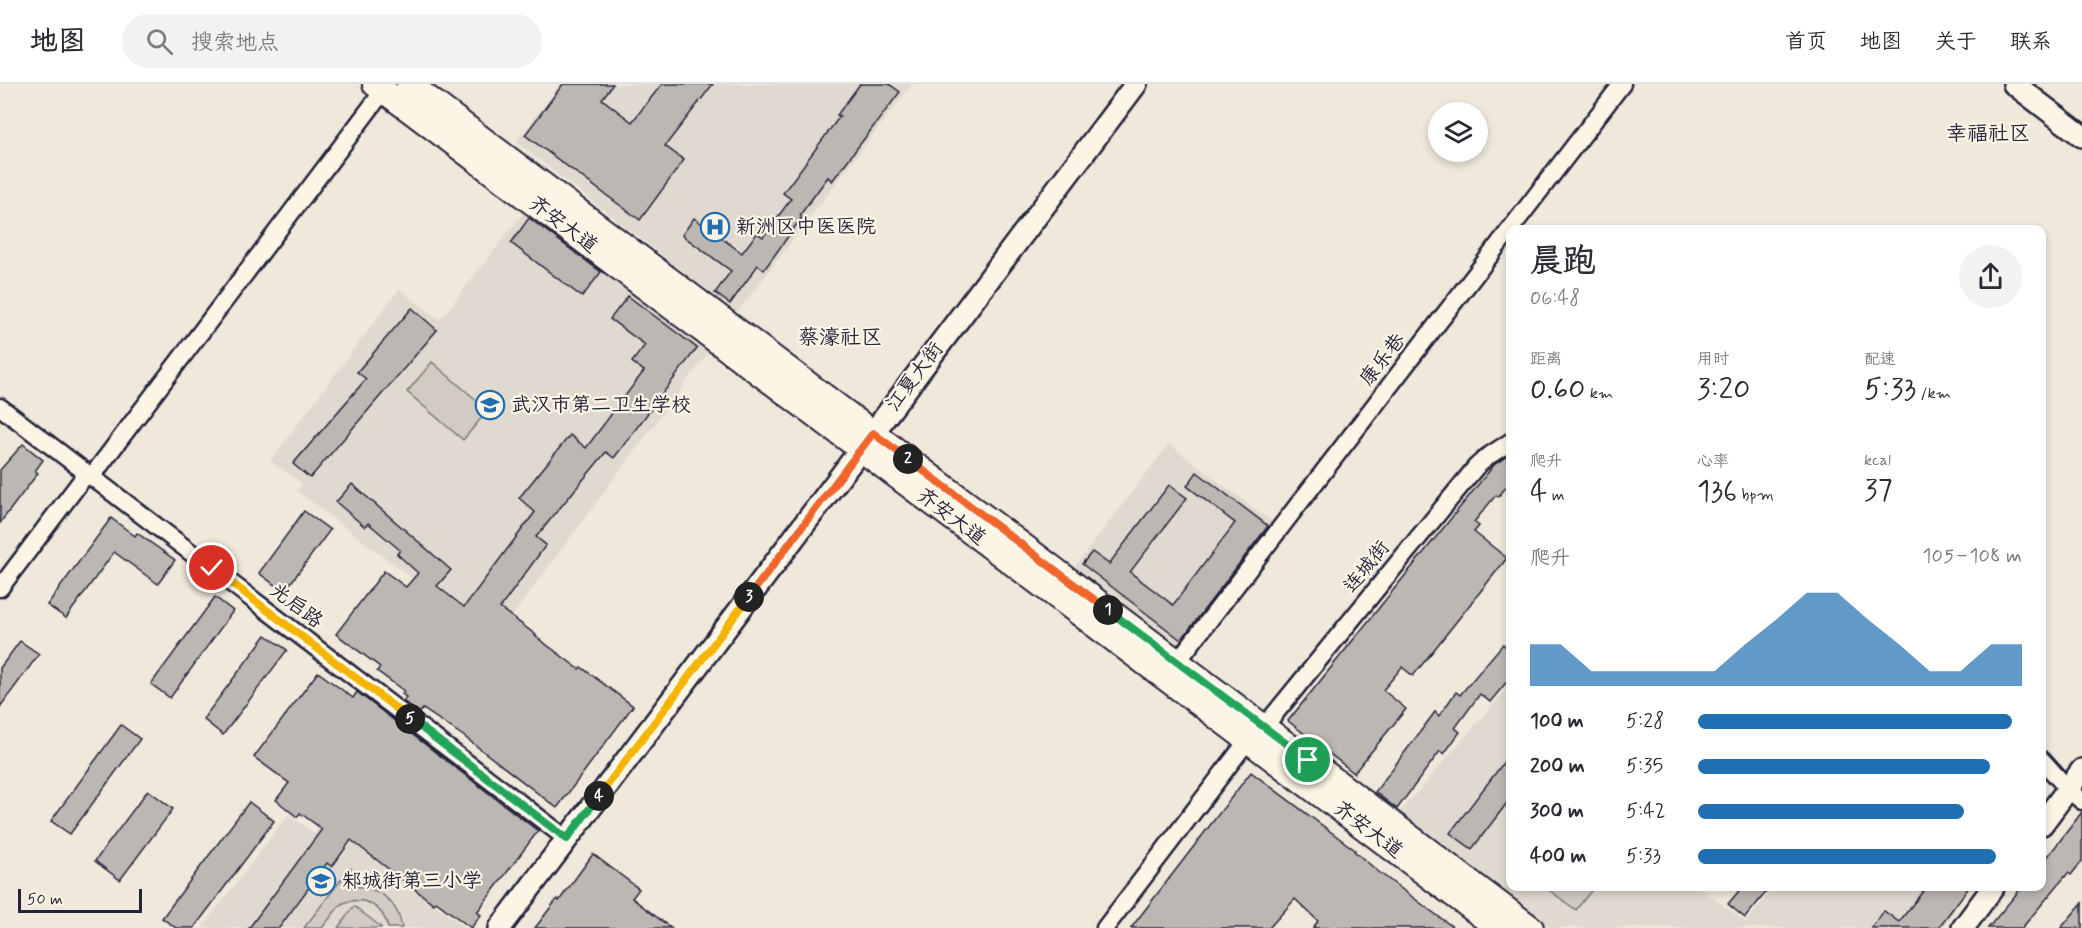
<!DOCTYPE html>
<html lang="zh">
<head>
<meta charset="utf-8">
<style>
  body { margin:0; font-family:Mynerve,"LXGW WenKai TC",sans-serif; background:#f2f2f3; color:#2b2b33; height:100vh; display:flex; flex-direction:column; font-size:22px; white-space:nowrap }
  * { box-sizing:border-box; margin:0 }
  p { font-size:20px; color:#7c7c81 }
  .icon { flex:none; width:33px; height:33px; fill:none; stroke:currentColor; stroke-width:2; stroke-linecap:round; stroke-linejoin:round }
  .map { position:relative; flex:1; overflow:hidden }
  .side { position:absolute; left:1506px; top:141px; width:540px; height:666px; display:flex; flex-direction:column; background:#fff; border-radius:12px; box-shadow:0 3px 9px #0003 }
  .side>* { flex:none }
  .controls { position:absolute; left:1428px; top:18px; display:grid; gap:12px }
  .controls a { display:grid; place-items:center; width:60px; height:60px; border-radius:50%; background:#fff; box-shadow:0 3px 9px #0003; font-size:30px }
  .scale { position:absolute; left:18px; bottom:15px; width:124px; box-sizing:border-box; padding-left:6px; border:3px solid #22223b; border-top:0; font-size:16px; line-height:21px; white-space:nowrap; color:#22223b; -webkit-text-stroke:4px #fcf5e5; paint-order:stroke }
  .pin { position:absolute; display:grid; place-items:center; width:51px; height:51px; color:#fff; margin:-26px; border:3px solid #fff; border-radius:50%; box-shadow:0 2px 6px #0007 }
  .km { position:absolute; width:30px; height:30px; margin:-15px; border-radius:50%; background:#222; color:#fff; font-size:16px; line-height:30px; text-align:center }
  .round { display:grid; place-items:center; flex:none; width:63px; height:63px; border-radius:32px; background:#f2f2f3 }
  .overview { display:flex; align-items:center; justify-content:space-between; height:102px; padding:0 24px }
  h1 { font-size:33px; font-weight:600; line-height:45px }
  .stats { display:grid; grid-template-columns:repeat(3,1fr); gap:9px; height:102px; padding:6px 24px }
  .stats div { display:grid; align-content:center }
  .stats b { font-size:30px; font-weight:600 }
  .stats small { font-size:16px; font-weight:400 }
  .stats p { font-size:16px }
  .chart { height:168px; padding:12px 24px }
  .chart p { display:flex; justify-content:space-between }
  .chart svg { width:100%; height:108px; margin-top:6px; fill:#1f6fb2; opacity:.7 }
  ul { padding:0 24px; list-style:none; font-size:20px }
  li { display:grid; grid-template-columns:96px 72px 1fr; align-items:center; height:45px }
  li i { height:15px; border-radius:8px; background:#1f6fb2 }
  header { display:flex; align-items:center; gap:36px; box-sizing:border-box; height:84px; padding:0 30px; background:#fff; border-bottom:2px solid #e1e1e2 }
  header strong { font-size:28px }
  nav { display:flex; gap:33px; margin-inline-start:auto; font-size:21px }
  .search { width:420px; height:54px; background:#f2f2f3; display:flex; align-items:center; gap:15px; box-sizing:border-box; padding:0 21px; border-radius:33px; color:#7c7c81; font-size:22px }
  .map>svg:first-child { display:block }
  .built { fill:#e0d9cf }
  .green { fill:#d1cbc3; stroke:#7a767f; stroke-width:1.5 }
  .building { fill:#bcb7b3; stroke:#22223b; stroke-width:1.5 }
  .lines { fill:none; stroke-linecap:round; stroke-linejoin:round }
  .minor-casing { stroke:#22223b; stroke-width:21 }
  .tertiary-casing { stroke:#22223b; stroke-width:26 }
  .secondary-casing { stroke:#22223b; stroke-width:28 }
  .minor { stroke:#fcf5e5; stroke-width:16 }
  .tertiary { stroke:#fcf5e5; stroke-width:21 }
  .secondary { stroke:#fcf5e5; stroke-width:24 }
  .split-1-casing { stroke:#fff; stroke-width:12 }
  .split-2-casing { stroke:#fff; stroke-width:12 }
  .split-3-casing { stroke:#fff; stroke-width:12 }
  .split-4-casing { stroke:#fff; stroke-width:12 }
  .split-5-casing { stroke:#fff; stroke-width:12 }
  .split-6-casing { stroke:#fff; stroke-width:12 }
  .split-1 { stroke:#22a559; stroke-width:8 }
  .split-2 { stroke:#f0652b; stroke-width:8 }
  .split-3 { stroke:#f0652b; stroke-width:8 }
  .split-4 { stroke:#f5b400; stroke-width:8 }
  .split-5 { stroke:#22a559; stroke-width:8 }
  .split-6 { stroke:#f5b400; stroke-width:8 }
  .labels { text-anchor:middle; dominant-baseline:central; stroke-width:4.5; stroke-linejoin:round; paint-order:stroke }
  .street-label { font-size:20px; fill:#22223b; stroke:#fcf5e5 }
  .poi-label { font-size:20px; fill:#22223b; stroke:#fcf5e5; text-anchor:start }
  .neighbourhood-label { font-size:21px; fill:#22223b; stroke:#fcf5e5 }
</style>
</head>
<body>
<header>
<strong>地图</strong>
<div class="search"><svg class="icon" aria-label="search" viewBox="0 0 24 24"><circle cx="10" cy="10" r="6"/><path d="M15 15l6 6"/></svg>搜索地点</div>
<nav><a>首页</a><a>地图</a><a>关于</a><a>联系</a></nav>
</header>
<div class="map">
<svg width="2082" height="844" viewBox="0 0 2082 844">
  <rect width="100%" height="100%" fill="#efe8db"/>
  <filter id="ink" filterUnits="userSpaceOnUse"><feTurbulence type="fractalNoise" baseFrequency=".0167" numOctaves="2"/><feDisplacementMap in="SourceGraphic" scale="12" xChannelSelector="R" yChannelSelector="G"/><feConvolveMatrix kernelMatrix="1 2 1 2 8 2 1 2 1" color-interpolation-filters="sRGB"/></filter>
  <g filter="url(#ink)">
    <g class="built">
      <path d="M560,0H912L737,229L516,58Z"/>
      <path d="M523,129L710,266L497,552L458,522L460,518L438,502L432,509L297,407L302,400L270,377L399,205L440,236Z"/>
      <path d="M1169,360L1276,441L1182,566L1074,484Z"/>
      <path d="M1510,601V802L1698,803L1746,838L1774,803H1924L1956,825L1942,844H1550L1399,729Z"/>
      <path d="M289,730L315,750L325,737L465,844H202Z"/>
    </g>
    <g class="green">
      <path d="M432,278L488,326L463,356L407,308Z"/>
      <path d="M350,784L359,791L351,802C378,802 398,817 402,844H388C383,821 363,811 341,820L322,844H304Z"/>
      <path d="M1545,803H1594L1576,826Z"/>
      <path d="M354,822L381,843V844H338Z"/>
    </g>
    <g class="building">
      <path d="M563,0H613L602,15L632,38L662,0H713L665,62L684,76L640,136L525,51Z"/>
      <path d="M860,0H889L900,8L832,97L828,93L800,131L802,133L764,186L758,181L730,220L715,209L731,187L682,151L694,134L742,169L757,149L763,153L791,115L783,109L840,32L837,31Z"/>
      <path d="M529,134L601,188L582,213L511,159Z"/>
      <path d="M628,212L697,264L614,374L606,368L536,453L546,461L500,524L536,551L535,552L579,585L581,583L633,622L557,724L462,651L423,625L419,629L403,617L406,613L402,610L404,607L377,587L380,583L336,550L384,487L406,503L418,489L397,470L400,466L368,439L365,443L336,418L352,400L451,486L437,502L464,523L535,428L519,414L570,351L586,364L644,287L632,278L645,261L610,235Z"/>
      <path d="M412,224L437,246L310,394L293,380L366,295L357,288Z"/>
      <path d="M23,360L43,376L35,387L38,389L0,439V386Z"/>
      <path d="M1510,370V398L1498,413L1496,411L1474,438L1479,442L1474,448L1507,474L1413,592L1402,583L1383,606L1406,625L1354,689L1288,637L1494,381Z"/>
      <path d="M1197,388L1268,442L1181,556L1082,480L1092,468L1109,480L1169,401L1187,414L1130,488L1173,521L1235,439L1187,402Z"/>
      <path d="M304,427L330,446L284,508L259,489Z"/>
      <path d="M111,434L135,452L137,449L175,476L158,500L114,468L66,534L47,521Z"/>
      <path d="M215,513L233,527L170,614L151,600Z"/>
      <path d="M266,551L287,566L223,651L203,635Z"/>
      <path d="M20,557L39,570L0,623V584Z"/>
      <path d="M1503,560L1510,567V594L1490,618L1480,610L1455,644L1460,648L1444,670L1440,667L1397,725L1375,708L1435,628L1439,632L1456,608L1460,611Z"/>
      <path d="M318,588L353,614L357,608L538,747L477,828L481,831L471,844L436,818L434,820L351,756L332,783L327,779L279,844H249L322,745L300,729L297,733L276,716L289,699L254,673Z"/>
      <path d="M121,641L140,655L70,750L51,737Z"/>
      <path d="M1510,670V715L1472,765L1450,749Z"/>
      <path d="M1251,688L1355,766L1354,767L1380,789L1454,844H1313L1318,837L1295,815L1269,844H1131Z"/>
      <path d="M148,706L173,725L120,796L95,777Z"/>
      <path d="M249,718L274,737L194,844H176L162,834Z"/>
      <path d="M2082,728V777L2071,791L2068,789L2022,844H1988L2023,802H2042V780Z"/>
      <path d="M593,770L639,805L632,814L671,844H535L557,815L559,817Z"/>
      <path d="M1743,802H1771L1745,834L1728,820Z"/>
      <path d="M1927,802H1970L1938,844H1871L1884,827L1899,838Z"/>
      <path d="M2082,819V844H2061Z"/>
    </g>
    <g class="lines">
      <g class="minor-casing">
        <g id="minor">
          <path d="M0,323L567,755"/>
          <path d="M92,392L384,6"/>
          <path d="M0,504L87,389"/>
          <path d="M1177,578L1622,0"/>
          <path d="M1264,643L1476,383L1487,373L1510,358"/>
          <path d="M2042,676L2068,705L2082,717"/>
          <path d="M1105,844L1248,656"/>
        </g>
      </g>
      <g class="tertiary-casing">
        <g id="tertiary">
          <path d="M2014,0L2082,52"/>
          <path d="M2042,740L2082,686"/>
          <path d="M500,844L1136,0"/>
          <path d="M1963,844L1994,802"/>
        </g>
      </g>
      <g class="secondary-casing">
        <g id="secondary">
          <path d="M375,0L1498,844"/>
          <path d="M409,0L1531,844"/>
        </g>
      </g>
      <use href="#minor" class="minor"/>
      <use href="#tertiary" class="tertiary"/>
      <use href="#secondary" class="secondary"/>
    </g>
  </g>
  <g class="lines" filter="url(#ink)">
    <g class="split-1-casing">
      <path id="split-1" d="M1108,526L1308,676"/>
    </g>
    <g class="split-2-casing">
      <path id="split-2" d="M908,375L1108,526"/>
    </g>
    <g class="split-3-casing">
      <path id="split-3" d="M749,513L873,349L908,375"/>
    </g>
    <g class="split-4-casing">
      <path id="split-4" d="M599,712L749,513"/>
    </g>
    <g class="split-5-casing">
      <path id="split-5" d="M410,635L567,755L599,712"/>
    </g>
    <g class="split-6-casing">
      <path id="split-6" d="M212,484L410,635"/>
    </g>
    <use href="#split-1" class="split-1"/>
    <use href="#split-2" class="split-2"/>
    <use href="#split-3" class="split-3"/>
    <use href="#split-4" class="split-4"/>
    <use href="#split-5" class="split-5"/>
    <use href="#split-6" class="split-6"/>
  </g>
  <defs>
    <g id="hospital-ring" transform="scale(1.5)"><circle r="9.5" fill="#fcf5e5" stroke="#1f6fb2" stroke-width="1.5"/><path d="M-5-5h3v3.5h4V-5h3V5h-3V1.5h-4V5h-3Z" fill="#1f6fb2"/></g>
    <g id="school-ring" transform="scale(1.5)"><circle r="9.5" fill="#fcf5e5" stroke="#1f6fb2" stroke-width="1.5"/><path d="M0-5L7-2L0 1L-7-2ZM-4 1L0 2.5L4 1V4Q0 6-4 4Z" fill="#1f6fb2"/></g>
  </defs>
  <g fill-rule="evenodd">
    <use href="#hospital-ring" x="715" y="143"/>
    <use href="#school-ring" x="490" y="321"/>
    <use href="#school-ring" x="321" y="797"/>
  </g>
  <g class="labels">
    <g class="street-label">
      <text transform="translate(563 141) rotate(37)">齐安大道</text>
      <text transform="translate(1383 276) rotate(-52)">康乐巷</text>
      <text transform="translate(915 293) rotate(-53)">江夏大街</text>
      <text transform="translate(951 433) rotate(37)">齐安大道</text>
      <text transform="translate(1367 483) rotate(-51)">连城街</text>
      <text transform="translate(296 522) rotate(37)">光启路</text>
      <text transform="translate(1368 746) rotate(37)">齐安大道</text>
    </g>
    <g class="poi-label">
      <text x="736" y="143">新洲区中医医院</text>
      <text x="511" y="321">武汉市第二卫生学校</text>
      <text x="342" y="797">邾城街第三小学</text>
    </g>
    <g class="neighbourhood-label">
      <text x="1988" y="50">幸福社区</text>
      <text x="840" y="254">蔡濠社区</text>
    </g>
  </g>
</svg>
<div class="controls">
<a><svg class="icon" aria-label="layers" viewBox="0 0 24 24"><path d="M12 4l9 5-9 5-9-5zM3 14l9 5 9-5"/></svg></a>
</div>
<div class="scale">50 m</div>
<div class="pin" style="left:1308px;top:676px;background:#1e9e55"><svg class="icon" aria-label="arrive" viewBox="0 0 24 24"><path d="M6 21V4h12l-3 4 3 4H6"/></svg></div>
<div class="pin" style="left:212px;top:484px;background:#d93025"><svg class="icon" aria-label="check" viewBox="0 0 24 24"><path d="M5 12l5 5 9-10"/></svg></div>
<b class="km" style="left:1108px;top:526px">1</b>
<b class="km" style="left:908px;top:375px">2</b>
<b class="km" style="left:749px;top:513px">3</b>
<b class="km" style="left:599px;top:712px">4</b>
<b class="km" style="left:410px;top:635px">5</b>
<section class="side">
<div class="overview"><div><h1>晨跑</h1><p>06:48</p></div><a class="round"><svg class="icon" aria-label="share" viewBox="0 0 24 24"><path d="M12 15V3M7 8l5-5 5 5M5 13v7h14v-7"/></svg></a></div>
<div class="stats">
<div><p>距离</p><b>0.60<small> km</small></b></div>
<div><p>用时</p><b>3:20</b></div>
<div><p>配速</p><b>5:33<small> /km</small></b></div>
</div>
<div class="stats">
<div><p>爬升</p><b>4<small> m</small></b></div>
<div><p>心率</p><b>136<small> bpm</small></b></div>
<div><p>kcal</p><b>37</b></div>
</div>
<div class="chart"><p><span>爬升</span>105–108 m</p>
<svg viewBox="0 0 160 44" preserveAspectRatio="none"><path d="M0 44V27L10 27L20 38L30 38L40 38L50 38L60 38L70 27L80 17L90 6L100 6L110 17L120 27L130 38L140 38L150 27L160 27V44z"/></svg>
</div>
<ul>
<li><b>100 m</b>5:28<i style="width:97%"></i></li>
<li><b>200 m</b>5:35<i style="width:90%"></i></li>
<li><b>300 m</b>5:42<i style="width:82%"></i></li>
<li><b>400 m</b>5:33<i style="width:92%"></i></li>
</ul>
</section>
</div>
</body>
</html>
